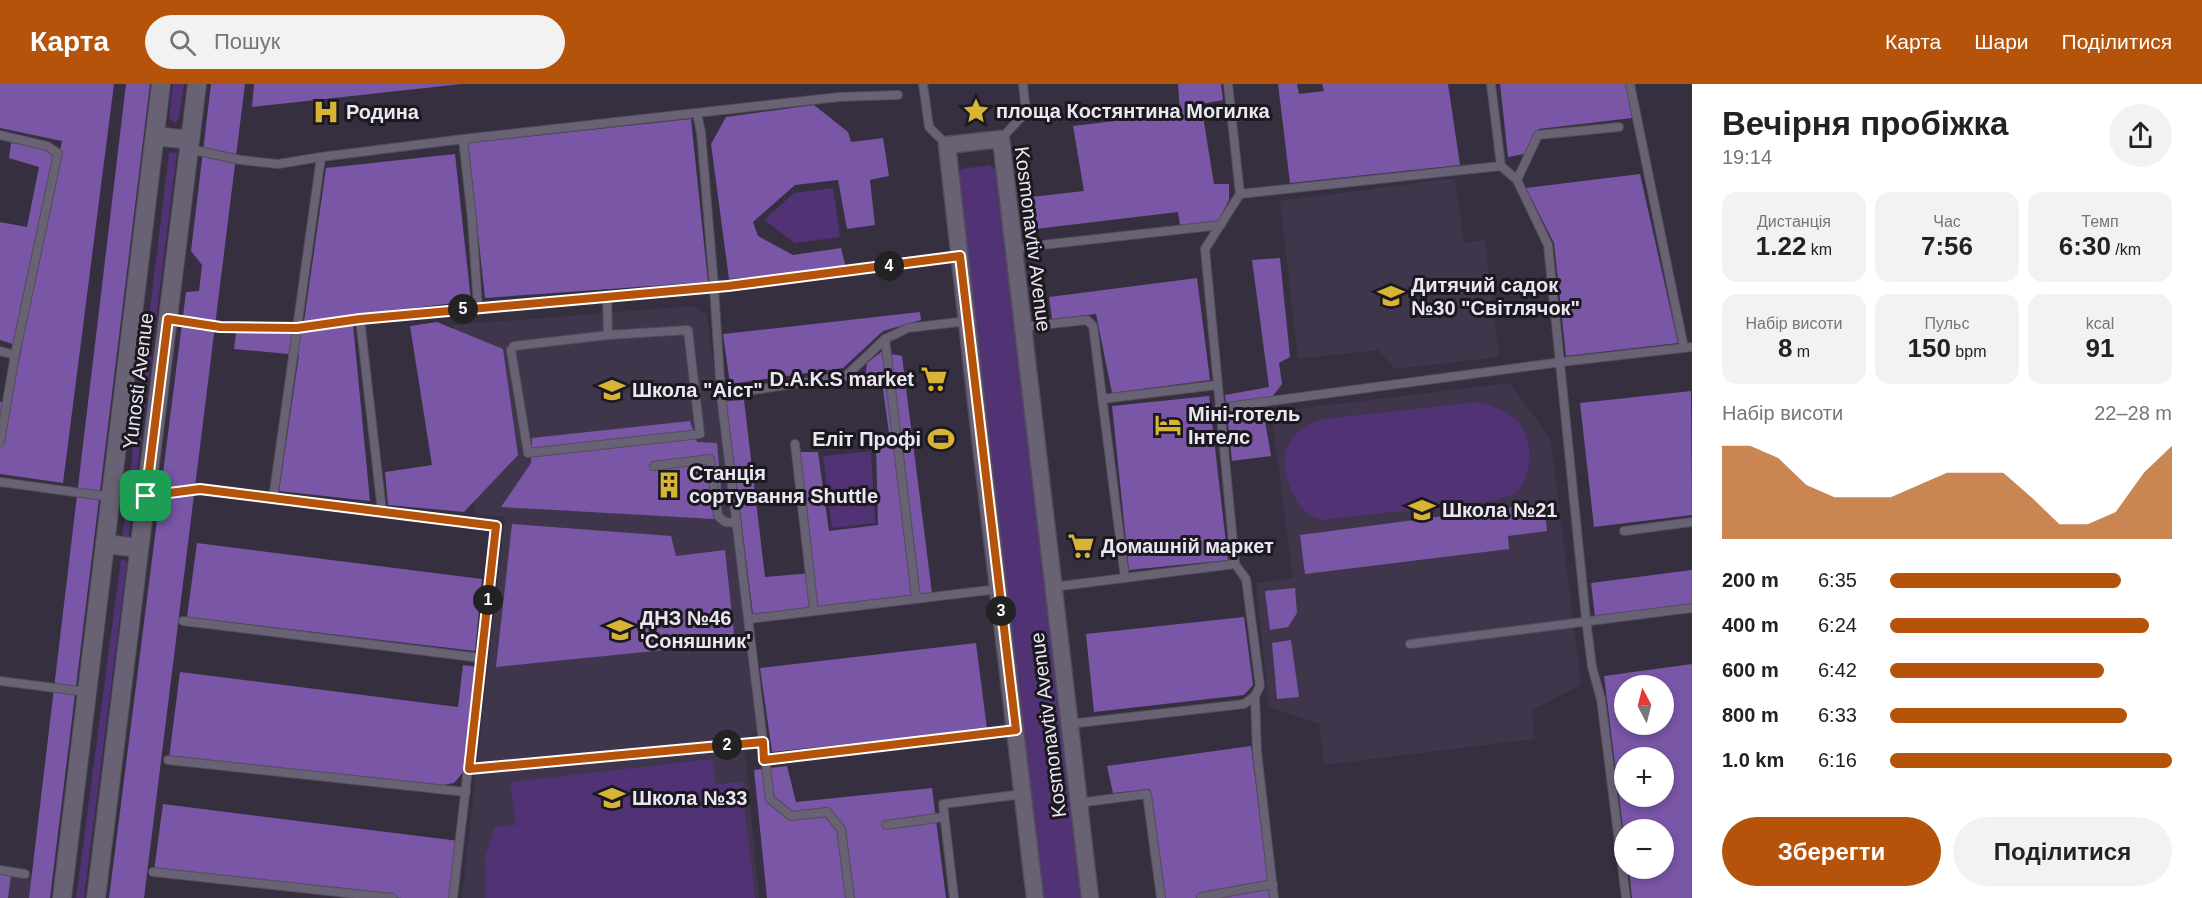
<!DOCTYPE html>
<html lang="uk">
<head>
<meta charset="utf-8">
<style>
  body { margin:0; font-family:Arial,sans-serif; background:#f2f2f2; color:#222; height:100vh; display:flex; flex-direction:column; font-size:22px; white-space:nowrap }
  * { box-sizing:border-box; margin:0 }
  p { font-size:20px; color:#767676 }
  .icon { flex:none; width:33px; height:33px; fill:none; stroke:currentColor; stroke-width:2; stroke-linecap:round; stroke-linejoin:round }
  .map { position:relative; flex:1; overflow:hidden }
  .side { display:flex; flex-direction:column; background:#fff; width:510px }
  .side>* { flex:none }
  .needle { width:39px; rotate:353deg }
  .controls { position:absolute; left:1614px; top:591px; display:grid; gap:12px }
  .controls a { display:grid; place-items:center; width:60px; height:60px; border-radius:50%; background:#fff; box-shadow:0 3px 9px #0003; font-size:30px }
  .pin { position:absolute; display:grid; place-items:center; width:51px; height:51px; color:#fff; margin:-26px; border-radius:12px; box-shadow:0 3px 9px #0006 }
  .km { position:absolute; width:30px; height:30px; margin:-15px; border-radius:50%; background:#222; color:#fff; font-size:16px; line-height:30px; text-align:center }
  .round { display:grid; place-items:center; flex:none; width:63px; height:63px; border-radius:32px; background:#f2f2f2 }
  .head { display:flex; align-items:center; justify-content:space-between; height:102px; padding:0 30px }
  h1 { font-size:33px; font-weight:700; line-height:45px }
  .stats { display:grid; grid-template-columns:repeat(3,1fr); gap:9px; height:102px; padding:6px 30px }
  .stats div { display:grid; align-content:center; border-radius:15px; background:#f2f2f2; text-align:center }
  .stats b { font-size:26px; font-weight:700 }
  .stats small { font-size:16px; font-weight:400 }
  .stats p { font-size:16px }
  .chart { height:168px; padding:12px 30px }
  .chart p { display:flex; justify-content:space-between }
  .chart svg { width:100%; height:108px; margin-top:6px; fill:#b45309; opacity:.7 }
  .primary-button { display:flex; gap:12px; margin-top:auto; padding:12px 30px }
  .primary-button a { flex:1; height:69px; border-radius:36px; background:#b45309; color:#fff; font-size:24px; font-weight:700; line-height:69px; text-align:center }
  .primary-button a+a { background:#f2f2f2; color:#222 }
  ul { padding:0 30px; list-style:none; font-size:20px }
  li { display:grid; grid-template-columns:96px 72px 1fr; align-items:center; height:45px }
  li i { height:15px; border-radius:8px; background:#b45309 }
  header { display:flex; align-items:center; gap:36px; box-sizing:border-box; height:84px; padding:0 30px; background:#b45309; color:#fff }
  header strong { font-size:28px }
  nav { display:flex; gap:33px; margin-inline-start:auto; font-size:21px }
  .search { width:420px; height:54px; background:#f2f2f2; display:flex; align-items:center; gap:15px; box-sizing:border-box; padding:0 21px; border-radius:33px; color:#767676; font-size:22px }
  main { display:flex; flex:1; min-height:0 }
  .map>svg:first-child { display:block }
  .built { fill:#3f364c }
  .green { fill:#503275 }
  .forest { fill:#7956a6; fill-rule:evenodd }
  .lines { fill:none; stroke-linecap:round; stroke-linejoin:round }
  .lane-casing { stroke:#524d5a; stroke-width:10 }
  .street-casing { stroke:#524d5a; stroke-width:19 }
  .secondary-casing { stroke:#524d5a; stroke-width:20 }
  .lane { stroke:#696274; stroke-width:8 }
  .street { stroke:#696274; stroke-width:16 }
  .secondary { stroke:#696274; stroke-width:18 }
  .route-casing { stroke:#fff; stroke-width:12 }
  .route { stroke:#b45309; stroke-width:8 }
  .labels { text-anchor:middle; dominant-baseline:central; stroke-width:6; stroke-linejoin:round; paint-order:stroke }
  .poi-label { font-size:20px; font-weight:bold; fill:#eae7f1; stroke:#1b1820; text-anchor:start }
  .street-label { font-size:20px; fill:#eae7f1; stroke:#1b1820 }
</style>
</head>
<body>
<header>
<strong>Карта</strong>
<div class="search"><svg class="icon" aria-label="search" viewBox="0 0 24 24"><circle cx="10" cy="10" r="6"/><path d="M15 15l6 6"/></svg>Пошук</div>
<nav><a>Карта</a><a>Шари</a><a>Поділитися</a></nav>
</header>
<main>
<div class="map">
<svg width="1692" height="814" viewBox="0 0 1692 814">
  <rect width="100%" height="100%" fill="#352f3f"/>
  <g class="built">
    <path d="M1455,94L1464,159L1485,156L1499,273L1395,285L1378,266L1298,275L1280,117Z"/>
    <path d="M692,222L707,231L734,444L758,647L744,655L759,814H462L505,433L476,430L453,241Z"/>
    <path d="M1510,299L1551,356L1581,601L1532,626L1535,655L1324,681L1319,640L1269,623L1256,499L1293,494L1271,328Z"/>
    <path d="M0,788L32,792L29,814H0Z"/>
  </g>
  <g class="green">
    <path d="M173,0H184L179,35L175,39L169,34Z"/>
    <path d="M169,68L177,69L128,457L122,456Z"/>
    <path d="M989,81L997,87L1082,814H1042L957,90L962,85Z"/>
    <path d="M833,104L840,153L795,159L764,136L794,109Z"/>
    <path d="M1477,318C1492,322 1507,326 1518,338C1534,355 1534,396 1513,410C1507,414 1497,415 1491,417L1322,436C1316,433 1309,431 1305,427C1299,423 1295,414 1292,408C1276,374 1286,345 1323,335Z"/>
    <path d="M871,367L875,439L832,444L823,372Z"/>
    <path d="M121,475L127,478L84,814H76Z"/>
    <path d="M712,675L716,700L742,698L755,814H486L485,773L495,743L516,741L510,698Z"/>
  </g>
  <g class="forest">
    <path d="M0,0H114L63,399L0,390V318L10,319L22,263L0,256V138L27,143L39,83L9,74L11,59L60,66L62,57L0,44Z"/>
    <path d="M126,0H150L50,814H29Z"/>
    <path d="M211,0H245L144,814H109L186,208L199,207L202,181L191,167Z"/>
    <path d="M254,0H462L252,23Z"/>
    <path d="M1178,0H1221L1223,16L1201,20L1214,100H1229V116L1218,137L1180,141L1178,128L1027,146L1022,114L1084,107L1073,42L1180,29Z"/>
    <path d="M1278,0H1297L1299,10L1324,7L1322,0H1448L1460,81L1290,99Z"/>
    <path d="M1500,0H1626L1632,34L1539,45L1524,70L1508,73Z"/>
    <path d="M814,21L848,48L851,58L883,54L889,92L870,96L875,141L847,145L838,96L795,101L753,138L758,152L793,171L841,164L846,184L729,195L711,60L726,33Z"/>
    <path d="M691,35L708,198L485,214L468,59Z"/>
    <path d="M455,70L471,217L304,237L326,84Z"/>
    <path d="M1640,90L1678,259L1566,272L1554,159L1526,104Z"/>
    <path d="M1280,174L1290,273L1279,279L1282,300L1263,325L1271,372L1232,377L1225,311L1269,303L1252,176Z"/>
    <path d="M1197,194L1210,296L1112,309L1096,230L1052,235L1049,213Z"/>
    <path d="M920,228L921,236L883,247L843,284L730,300L723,250Z"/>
    <path d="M437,238L503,265L518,371L464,428L388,421L385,388L432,381L410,242Z"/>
    <path d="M353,240L370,417L279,407L299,271L234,265L236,249H303Z"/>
    <path d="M881,268L902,272L932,509L753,530L726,317L744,316L765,493L812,489L798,368H818L829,447L878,441L876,359L890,356L882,298L865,295L867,279Z"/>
    <path d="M1691,307L1692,431L1594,443L1580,319Z"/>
    <path d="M1209,312L1228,476L1129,486L1112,322Z"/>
    <path d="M690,337L697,358L717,359L722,416L714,435L501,423L531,379L532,354Z"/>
    <path d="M1544,419L1547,447L1508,452L1509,465L1305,490L1300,451Z"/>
    <path d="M512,440L671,452L676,472L725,466L735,559L496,583Z"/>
    <path d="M197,459L482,495L475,567L187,533Z"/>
    <path d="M1692,486V521L1595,533L1591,499Z"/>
    <path d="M1295,504L1297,529L1288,543L1270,546L1265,507Z"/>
    <path d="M1244,533L1253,601L1244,611L1094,628L1086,550Z"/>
    <path d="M1291,556L1299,613L1277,615L1272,559Z"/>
    <path d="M976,559L987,645L772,668L760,584Z"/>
    <path d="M1692,580V814H1632L1629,785L1664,784V746H1624V752L1604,592ZM1624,602H1664V640H1624ZM1624,674H1664V712H1624Z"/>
    <path d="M463,581L477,583L465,686L454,699L443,701L169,674L180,588L458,623Z"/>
    <path d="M1251,662L1270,814H1165L1150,705L1113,709L1107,682Z"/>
    <path d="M787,682L796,718L932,704L946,814H767L754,686Z"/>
    <path d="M163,720L459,757L452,814H402L154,787Z"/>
    <path d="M0,790L11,791L8,814H0Z"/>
  </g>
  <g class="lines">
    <g class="lane-casing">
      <g id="lane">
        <path d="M923,0L929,43L947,61"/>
        <path d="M1491,0L1501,82L1517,96L1548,161L1586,535L1592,583L1601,615L1626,814"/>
        <path d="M1630,0L1684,264"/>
        <path d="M0,51L47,62L58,69L15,271L0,358"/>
        <path d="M463,55L472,135L478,223"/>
        <path d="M1001,55L1026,28L1023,0"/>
        <path d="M189,65L241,76L278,80L321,73"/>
        <path d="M1517,96L1538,51L1619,43"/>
        <path d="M1240,110L1501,82"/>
        <path d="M1013,166L1024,163L1221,141"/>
        <path d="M607,213L608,251"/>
        <path d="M168,235L220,243L297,244L360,235L728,202L960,172"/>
        <path d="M360,235L382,427"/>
        <path d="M1023,243L1087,236L1093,242L1125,494"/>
        <path d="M688,246L700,350L528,369L511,266L514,262L608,251Z"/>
        <path d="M885,255L916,514"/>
        <path d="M0,267L15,271"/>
        <path d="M721,311L846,292L885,255L908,244L967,237"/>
        <path d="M1102,315L1217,301"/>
        <path d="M1219,324L1561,278L1692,263"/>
        <path d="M795,360L814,527"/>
        <path d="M654,382L710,375L718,432L725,438L737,439"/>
        <path d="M0,398L111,413"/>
        <path d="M146,412L200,405L496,442L453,814"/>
        <path d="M273,415L321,73L463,55L839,13L898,11"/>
        <path d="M1624,447L1692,438"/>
        <path d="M1053,503L1235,480"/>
        <path d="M749,535L998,505"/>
        <path d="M183,537L481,574"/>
        <path d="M1410,560L1692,524"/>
        <path d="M0,597L87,608"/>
        <path d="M1255,612L1257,668L1274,814"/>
        <path d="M1069,640L1244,620L1255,612L1260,602L1246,495L1235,480L1205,165L1240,110L1228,0"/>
        <path d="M763,658L770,715L791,732L827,728L841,745L850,814"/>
        <path d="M168,676L466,708"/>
        <path d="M764,676L1015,646"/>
        <path d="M469,685L763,658L721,311L714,203L701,48L697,30"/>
        <path d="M1078,719L1147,710L1161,814"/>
        <path d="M886,741L944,733"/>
        <path d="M0,786L25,790"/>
        <path d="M153,788L392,814"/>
        <path d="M1201,813L1273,800"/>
        <path d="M954,814L943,720L1023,710"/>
      </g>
    </g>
    <g class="street-casing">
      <path id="street" d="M1035,814L981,361L947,61L1001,55L1090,814"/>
    </g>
    <g class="secondary-casing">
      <g id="secondary">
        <path d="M155,52L190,56"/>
        <path d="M105,460L139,464"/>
        <path d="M62,814L161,0"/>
        <path d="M96,814L197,0"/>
      </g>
    </g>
    <use href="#lane" class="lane"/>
    <use href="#street" class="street"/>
    <use href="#secondary" class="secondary"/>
  </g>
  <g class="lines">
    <g class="route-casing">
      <path id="route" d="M960,172L1016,646L764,676L763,658L469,685L496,442L200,405L146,412L168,235L220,243L297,244L360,235L728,202Z"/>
    </g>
    <use href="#route" class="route"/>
  </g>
  <defs>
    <g id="sight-bare" transform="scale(2.07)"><path d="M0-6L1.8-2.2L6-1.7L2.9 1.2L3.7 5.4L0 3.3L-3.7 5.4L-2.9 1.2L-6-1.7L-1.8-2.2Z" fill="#d8b434" stroke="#1b1820" stroke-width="2.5" paint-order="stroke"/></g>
    <g id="hospital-bare" transform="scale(2.07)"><path d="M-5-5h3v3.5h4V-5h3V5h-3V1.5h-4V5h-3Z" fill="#d8b434" stroke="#1b1820" stroke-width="2.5" paint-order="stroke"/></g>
    <g id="school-bare" transform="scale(2.07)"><path d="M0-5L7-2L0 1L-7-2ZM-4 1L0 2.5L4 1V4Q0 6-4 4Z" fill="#d8b434" stroke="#1b1820" stroke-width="2.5" paint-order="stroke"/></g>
    <g id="supermarket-bare" transform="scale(2.07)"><path d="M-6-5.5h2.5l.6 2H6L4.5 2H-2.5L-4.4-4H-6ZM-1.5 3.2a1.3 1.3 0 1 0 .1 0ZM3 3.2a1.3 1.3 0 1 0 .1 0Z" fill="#d8b434" stroke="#1b1820" stroke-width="2.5" paint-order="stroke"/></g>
    <g id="hotel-bare" transform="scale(2.07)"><path d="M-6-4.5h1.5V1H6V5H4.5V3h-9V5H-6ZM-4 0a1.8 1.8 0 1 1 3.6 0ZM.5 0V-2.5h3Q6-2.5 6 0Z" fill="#d8b434" stroke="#1b1820" stroke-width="2.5" paint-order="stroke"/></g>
    <g id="stadium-bare" transform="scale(2.07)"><path d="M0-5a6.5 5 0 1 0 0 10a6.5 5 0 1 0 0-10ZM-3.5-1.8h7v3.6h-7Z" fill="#d8b434" stroke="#1b1820" stroke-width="2.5" paint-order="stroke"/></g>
    <g id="building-bare" transform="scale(2.07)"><path d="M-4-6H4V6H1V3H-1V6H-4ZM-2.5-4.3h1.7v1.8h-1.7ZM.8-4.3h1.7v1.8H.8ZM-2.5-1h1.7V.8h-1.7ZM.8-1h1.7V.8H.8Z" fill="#d8b434" stroke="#1b1820" stroke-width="2.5" paint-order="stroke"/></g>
  </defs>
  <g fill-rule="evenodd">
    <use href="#sight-bare" x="976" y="27"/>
    <use href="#hospital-bare" x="326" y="28"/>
    <use href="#school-bare" x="1391" y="212"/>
    <use href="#supermarket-bare" x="934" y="295"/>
    <use href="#school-bare" x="612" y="306"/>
    <use href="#hotel-bare" x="1168" y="341"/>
    <use href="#stadium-bare" x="941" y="355"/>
    <use href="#building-bare" x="669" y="401"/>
    <use href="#school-bare" x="1422" y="426"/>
    <use href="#supermarket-bare" x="1081" y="462"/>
    <use href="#school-bare" x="620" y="546"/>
    <use href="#school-bare" x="612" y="714"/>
  </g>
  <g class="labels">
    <g class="poi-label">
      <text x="996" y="27">площа Костянтина Могилка</text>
      <text x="346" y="28">Родина</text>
      <text x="1411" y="201">Дитячий садок<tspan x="1411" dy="23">№30 "Світлячок"</tspan></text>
      <text x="914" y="295" text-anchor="end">D.A.K.S market</text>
      <text x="632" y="306">Школа "Аіст"</text>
      <text x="1188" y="330">Міні-готель<tspan x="1188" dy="23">Інтелс</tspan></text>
      <text x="921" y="355" text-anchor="end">Еліт Профі</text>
      <text x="689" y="389">Станція<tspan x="689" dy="23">сортування Shuttle</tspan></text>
      <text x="1442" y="426">Школа №21</text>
      <text x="1101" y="462">Домашній маркет</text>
      <text x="640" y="534">ДНЗ №46<tspan x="640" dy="23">'Соняшник'</tspan></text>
      <text x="632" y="714">Школа №33</text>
    </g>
    <g class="street-label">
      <text transform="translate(1033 155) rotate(83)">Kosmonavtiv Avenue</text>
      <text transform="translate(138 297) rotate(-83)">Yunosti Avenue</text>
      <text transform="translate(1048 641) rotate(-97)">Kosmonavtiv Avenue</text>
    </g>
  </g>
</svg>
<div class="controls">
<a><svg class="needle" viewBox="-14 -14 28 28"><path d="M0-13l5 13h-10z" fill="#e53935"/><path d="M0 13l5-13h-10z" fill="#767676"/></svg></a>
<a>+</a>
<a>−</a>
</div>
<div class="pin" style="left:146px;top:412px;background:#1e9e55"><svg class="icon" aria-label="arrive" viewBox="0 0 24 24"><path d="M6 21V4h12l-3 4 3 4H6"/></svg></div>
<b class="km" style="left:488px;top:516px">1</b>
<b class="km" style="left:727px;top:661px">2</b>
<b class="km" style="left:1001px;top:527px">3</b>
<b class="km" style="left:889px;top:182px">4</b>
<b class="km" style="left:463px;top:225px">5</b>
</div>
<section class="side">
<div class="head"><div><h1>Вечірня пробіжка</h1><p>19:14</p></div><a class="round"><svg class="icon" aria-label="share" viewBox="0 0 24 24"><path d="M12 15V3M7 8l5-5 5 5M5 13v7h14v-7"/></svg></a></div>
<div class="stats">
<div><p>Дистанція</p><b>1.22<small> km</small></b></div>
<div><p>Час</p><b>7:56</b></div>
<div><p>Темп</p><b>6:30<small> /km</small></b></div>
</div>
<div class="stats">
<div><p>Набір висоти</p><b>8<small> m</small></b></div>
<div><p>Пульс</p><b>150<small> bpm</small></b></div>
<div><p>kcal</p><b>91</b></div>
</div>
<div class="chart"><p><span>Набір висоти</span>22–28 m</p>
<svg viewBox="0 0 160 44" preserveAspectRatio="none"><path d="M0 44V6L10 6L20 11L30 22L40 27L50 27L60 27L70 22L80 17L90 17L100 17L110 27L120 38L130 38L140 33L150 17L160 6V44z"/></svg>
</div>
<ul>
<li><b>200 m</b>6:35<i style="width:82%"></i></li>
<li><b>400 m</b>6:24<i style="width:92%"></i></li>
<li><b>600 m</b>6:42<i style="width:76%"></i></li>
<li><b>800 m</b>6:33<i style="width:84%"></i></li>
<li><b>1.0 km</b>6:16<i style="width:100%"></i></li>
</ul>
<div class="primary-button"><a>Зберегти</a><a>Поділитися</a></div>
</section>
</main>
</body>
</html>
